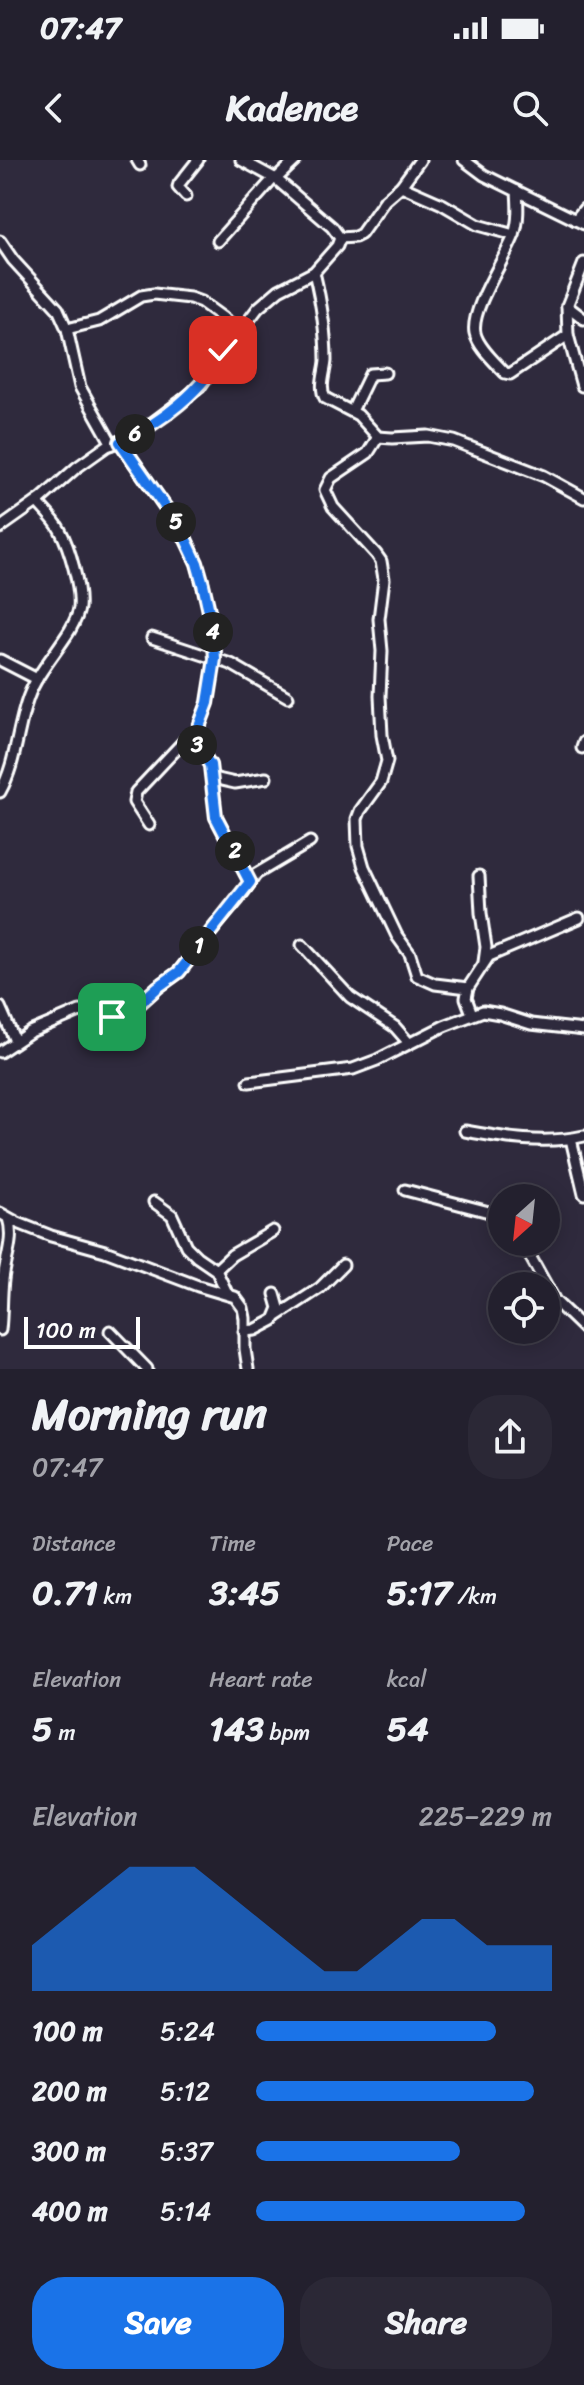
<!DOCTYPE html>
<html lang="en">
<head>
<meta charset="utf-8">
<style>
  body { margin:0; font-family:Sriracha,sans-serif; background:#2b2836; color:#f1f3f6; height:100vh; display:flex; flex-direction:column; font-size:30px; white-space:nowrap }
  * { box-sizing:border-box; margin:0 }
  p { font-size:26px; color:#a3a3aa }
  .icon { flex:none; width:44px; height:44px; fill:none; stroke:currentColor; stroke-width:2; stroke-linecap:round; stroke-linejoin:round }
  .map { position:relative; height:1209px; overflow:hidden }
  .sheet { display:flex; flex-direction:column; background:#23202e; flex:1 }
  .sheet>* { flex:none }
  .needle { width:52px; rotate:207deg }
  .fabs { position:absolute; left:488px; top:1024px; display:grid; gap:16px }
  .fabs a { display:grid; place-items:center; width:72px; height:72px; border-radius:50%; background:#23202e; box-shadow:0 4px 20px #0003,0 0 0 2px #403e4a; font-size:40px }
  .scale { position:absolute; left:24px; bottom:20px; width:116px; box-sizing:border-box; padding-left:8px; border:4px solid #fff; border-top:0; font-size:22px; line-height:28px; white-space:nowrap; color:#fff; -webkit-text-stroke:6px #2f2a3d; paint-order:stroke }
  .pin { position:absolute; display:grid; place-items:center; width:68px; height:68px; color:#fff; margin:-34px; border-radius:16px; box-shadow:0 4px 12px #0006 }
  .km { position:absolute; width:40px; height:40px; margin:-20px; border-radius:50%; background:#222; color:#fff; font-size:22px; line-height:40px; text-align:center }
  .round { display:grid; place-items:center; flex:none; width:84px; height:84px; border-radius:32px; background:#2b2836 }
  .headline { display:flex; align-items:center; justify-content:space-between; height:136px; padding:0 32px }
  h1 { font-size:44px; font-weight:700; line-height:60px }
  .figures { display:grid; grid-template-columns:repeat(3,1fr); gap:12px; height:136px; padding:8px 32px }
  .figures div { display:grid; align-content:center }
  .figures b { font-size:34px; font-weight:700 }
  .figures small { font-size:22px; font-weight:400 }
  .figures p { font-size:22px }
  .chart { height:224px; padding:16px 32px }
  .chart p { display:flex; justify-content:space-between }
  .chart svg { width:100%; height:144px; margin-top:8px; fill:#1a73e8; opacity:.7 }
  .action { display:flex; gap:16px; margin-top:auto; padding:16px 32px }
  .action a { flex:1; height:92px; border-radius:32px; background:#1a73e8; color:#fff; font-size:32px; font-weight:700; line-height:92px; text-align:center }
  .action a+a { background:#2b2836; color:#f1f3f6 }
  ul { padding:0 32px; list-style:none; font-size:26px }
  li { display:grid; grid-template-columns:128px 96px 1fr; align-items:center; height:60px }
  li i { height:20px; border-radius:10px; background:#1a73e8 }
  .status { display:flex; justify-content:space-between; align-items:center; height:56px; padding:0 40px; background:#23202e; direction:ltr }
  .status svg { height:22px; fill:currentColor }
  header { display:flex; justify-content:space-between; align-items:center; height:104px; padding:0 32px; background:#23202e; font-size:36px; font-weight:700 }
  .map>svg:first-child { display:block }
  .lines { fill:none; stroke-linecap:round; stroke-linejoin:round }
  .minor-casing { stroke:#fff; stroke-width:15 }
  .minor { stroke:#2f2a3d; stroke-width:9 }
  .route-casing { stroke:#fff; stroke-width:16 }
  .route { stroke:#1a73e8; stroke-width:10 }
</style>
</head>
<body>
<div class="status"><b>07:47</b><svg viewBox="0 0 49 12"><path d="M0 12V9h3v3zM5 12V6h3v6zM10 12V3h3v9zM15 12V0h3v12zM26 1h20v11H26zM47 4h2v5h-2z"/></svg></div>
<header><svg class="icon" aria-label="back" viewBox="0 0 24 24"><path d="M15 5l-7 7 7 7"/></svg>Kadence<svg class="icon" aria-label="search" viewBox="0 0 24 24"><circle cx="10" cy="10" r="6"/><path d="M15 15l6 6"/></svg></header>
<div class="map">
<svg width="584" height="1209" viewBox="0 0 584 1209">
  <rect width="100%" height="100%" fill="#2f2a3d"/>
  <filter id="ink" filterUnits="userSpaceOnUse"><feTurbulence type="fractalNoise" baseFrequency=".0125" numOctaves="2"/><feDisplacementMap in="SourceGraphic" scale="16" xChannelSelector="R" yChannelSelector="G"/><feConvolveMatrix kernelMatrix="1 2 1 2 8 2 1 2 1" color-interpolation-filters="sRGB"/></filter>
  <g filter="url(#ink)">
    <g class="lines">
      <g class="minor-casing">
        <g id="minor">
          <path d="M137,0L140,5"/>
          <path d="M464,0L484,15L584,64"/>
          <path d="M276,19L296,0"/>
          <path d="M401,26L442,44L478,65L514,75"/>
          <path d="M517,31C518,45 519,61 514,75C506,98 470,149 475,173C478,187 496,203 505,213L510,214L568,175L567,146L584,103"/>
          <path d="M186,36L178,27L179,24L198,0"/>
          <path d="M575,60L584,49"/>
          <path d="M340,78L355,77L361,74L385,40L401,26L420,0"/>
          <path d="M0,81L13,100L58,149L67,169L80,227L112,284"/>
          <path d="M218,81L274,18"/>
          <path d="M314,112C321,141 326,171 326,201C325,213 319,227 325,238L358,255L378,277L392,278L428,276L454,281L544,316L584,338"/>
          <path d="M567,146L584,159"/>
          <path d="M67,169L99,161L141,136L154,134L190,138L201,142L241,171"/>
          <path d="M568,175L582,226"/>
          <path d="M352,251L370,214L385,213"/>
          <path d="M378,277L368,293L331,318L325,330L333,347L376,394L381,401L384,419L379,459L382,491L380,536L382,575L387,601L381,622L360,651L357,659L358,686L364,707L397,776L410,794L417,816L435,824L468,828"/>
          <path d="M120,282L182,371L197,403L208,446L215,486V499L208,543L194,580L210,605L216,657L250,722"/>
          <path d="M0,368L41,339L76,308L107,286L131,277L152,263L200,227L223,190L233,181L258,148L279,130L314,112L337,86L340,78L332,67L276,19L241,0"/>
          <path d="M152,478L231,504L288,537"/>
          <path d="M0,500L37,519"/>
          <path d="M582,588L584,582"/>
          <path d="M213,618L235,623L266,618"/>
          <path d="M0,632C16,604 17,569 28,538C37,513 56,493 70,470C74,463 78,456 79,448C81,428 70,388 60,370C55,360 45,351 37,342"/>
          <path d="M149,665L134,642L136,632L184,581L194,575"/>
          <path d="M479,716L481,753L486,787L484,802"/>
          <path d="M302,785L350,837L395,867L409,883"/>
          <path d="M0,847L15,881"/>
          <path d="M472,854L466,838L468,828L489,796L579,758"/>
          <path d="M0,892L30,872L80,851L112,857L127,855L158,827L179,812L198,787L238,740L256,714L310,682"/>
          <path d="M249,922L353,909L377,900L444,866L483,851L500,854L531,864L584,870"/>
          <path d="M465,971C504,978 545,985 584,976"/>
          <path d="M571,979L584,1034"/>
          <path d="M405,1030L489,1052L502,1053"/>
          <path d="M154,1042L172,1055L186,1086L197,1097L216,1110L227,1133"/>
          <path d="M0,1053L18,1063L51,1076L105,1091L198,1126L235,1137L243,1148L245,1158V1189L248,1209"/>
          <path d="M518,1082L530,1096L555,1141L584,1169"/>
          <path d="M216,1110L232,1095L273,1071"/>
          <path d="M277,1156L320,1128L343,1105"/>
          <path d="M0,1170C2,1154 1,1137 3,1120C5,1099 15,1079 8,1058"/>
          <path d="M110,1171L147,1209"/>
          <path d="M244,1171L255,1170L274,1160L279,1148L275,1134"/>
        </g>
      </g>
      <use href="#minor" class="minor"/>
    </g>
  </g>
  <g class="lines" filter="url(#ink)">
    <g class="route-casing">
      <path id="route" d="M112,857L127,855L158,827L179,812L250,722L216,657L210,605L194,580L208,543L215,499L213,469L203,424L197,403L182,371L120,282C159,264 205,230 223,190"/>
    </g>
    <use href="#route" class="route"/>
  </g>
</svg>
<div class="fabs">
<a><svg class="needle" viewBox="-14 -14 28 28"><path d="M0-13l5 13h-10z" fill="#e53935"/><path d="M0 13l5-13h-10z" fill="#a3a3aa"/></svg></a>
<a><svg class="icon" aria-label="locate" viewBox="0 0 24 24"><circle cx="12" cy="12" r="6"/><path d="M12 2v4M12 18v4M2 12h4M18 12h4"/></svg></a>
</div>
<div class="scale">100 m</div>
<div class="pin" style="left:112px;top:857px;background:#1e9e55"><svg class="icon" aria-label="arrive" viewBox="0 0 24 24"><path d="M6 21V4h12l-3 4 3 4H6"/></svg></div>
<div class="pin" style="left:223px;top:190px;background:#d93025"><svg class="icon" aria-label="check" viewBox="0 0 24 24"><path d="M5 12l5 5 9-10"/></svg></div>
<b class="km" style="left:199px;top:786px">1</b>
<b class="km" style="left:235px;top:691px">2</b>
<b class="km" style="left:197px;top:585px">3</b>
<b class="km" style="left:213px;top:472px">4</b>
<b class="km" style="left:176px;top:362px">5</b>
<b class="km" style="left:135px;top:274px">6</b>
</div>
<section class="sheet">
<div class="headline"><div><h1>Morning run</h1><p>07:47</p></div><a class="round"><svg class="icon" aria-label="share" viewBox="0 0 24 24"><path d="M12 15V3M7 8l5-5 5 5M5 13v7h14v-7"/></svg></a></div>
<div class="figures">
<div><p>Distance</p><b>0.71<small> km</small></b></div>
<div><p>Time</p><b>3:45</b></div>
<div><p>Pace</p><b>5:17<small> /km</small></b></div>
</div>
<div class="figures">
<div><p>Elevation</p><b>5<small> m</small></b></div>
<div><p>Heart rate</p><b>143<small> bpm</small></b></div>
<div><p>kcal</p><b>54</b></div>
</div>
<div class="chart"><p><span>Elevation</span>225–229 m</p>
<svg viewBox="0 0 160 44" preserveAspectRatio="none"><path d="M0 44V30L10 22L20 14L30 6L40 6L50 6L60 14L70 22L80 30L90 38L100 38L110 30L120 22L130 22L140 30L150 30L160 30V44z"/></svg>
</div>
<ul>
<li><b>100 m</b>5:24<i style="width:81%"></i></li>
<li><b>200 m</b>5:12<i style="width:94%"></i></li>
<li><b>300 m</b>5:37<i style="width:69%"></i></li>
<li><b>400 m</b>5:14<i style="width:91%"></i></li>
</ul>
<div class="action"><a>Save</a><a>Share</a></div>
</section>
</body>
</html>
